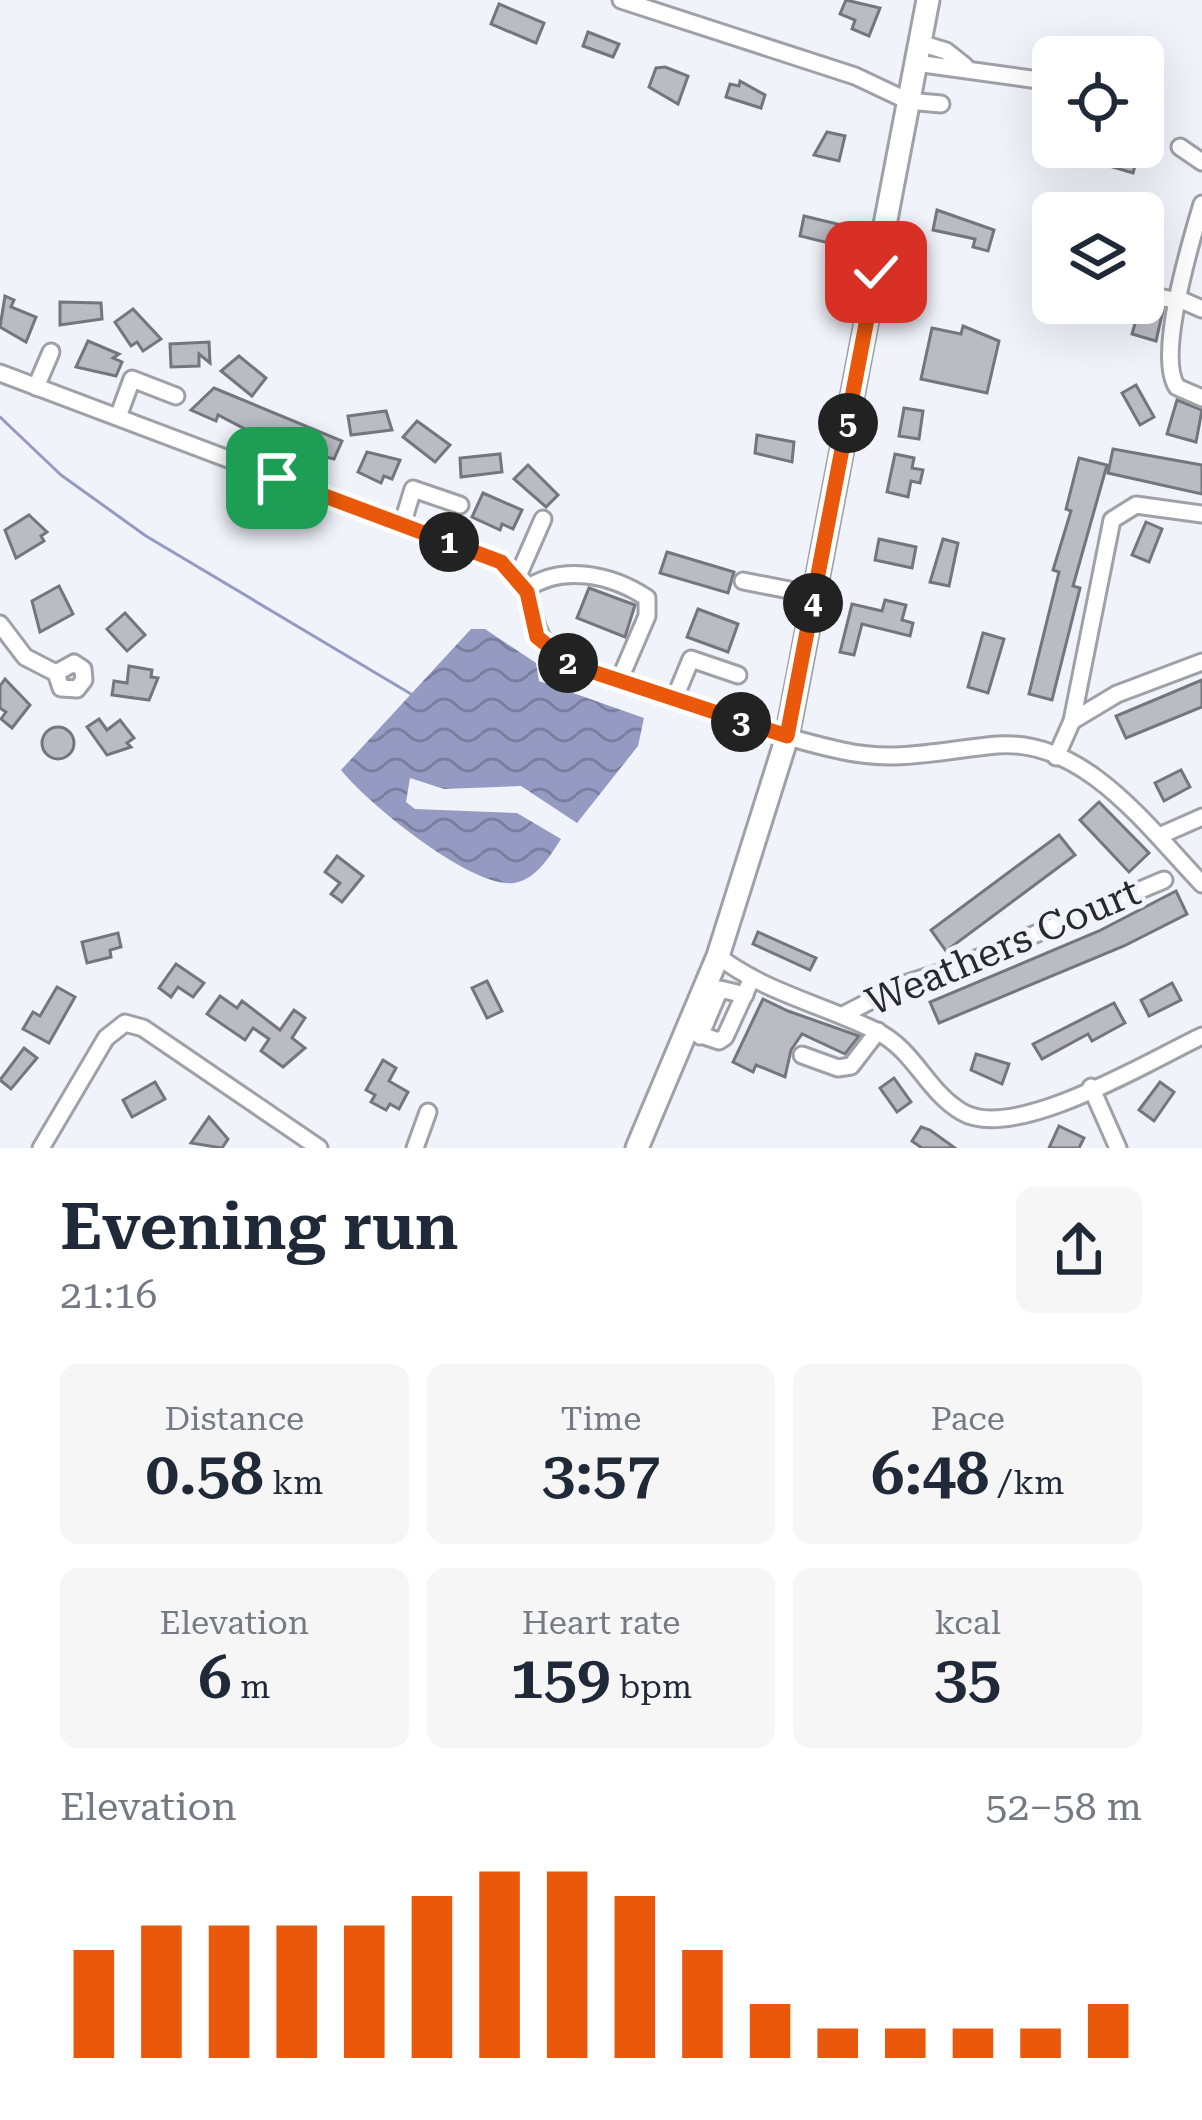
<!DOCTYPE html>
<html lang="en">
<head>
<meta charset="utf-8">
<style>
  body { margin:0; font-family:"Roboto Serif",serif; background:#f6f6f7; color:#1f2937; height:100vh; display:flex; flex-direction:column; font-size:45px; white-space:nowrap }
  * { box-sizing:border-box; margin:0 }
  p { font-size:39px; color:#747a83 }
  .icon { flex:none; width:66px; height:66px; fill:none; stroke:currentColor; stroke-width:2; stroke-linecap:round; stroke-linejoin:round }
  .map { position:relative; height:1148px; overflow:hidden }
  .panel { display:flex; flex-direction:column; background:#fff; flex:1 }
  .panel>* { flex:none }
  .buttons { position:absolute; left:1032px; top:36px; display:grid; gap:24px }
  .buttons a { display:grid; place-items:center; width:132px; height:132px; border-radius:18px; background:#fff; box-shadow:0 12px 48px #0002; font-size:60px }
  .pin { position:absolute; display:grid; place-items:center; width:102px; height:102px; color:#fff; margin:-51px; border-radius:24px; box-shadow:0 6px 18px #0006 }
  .km { position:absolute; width:60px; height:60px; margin:-30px; border-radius:50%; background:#222; color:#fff; font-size:33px; line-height:60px; text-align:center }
  .round { display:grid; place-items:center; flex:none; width:126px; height:126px; border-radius:18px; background:#f6f6f7 }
  .headline { display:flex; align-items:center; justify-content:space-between; height:204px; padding:0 60px }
  h1 { font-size:66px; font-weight:600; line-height:90px }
  .stats { display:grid; grid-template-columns:repeat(3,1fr); gap:18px; height:204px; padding:12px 60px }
  .stats div { display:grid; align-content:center; border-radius:18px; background:#f6f6f7; text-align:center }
  .stats b { font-size:60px; font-weight:600 }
  .stats small { font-size:33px; font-weight:400 }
  .stats p { font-size:33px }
  .chart { height:336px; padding:24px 60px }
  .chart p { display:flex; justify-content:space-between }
  .chart svg { width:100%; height:216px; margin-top:12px; stroke:#ea580c; stroke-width:6 }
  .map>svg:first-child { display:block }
  .water { fill:url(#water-waves) }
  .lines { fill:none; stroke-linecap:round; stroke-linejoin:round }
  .stream { stroke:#949ac1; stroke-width:3 }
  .building { fill:#babbc3; stroke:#74767d; stroke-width:3 }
  .minor-casing { stroke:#9fa0a8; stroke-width:21 }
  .major-casing { stroke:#9fa0a8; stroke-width:27 }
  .minor { stroke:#fff; stroke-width:15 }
  .major { stroke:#fff; stroke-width:21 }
  .route-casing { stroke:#fff; stroke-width:24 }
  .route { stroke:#ea580c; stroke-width:15 }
  .labels { text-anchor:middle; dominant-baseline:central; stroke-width:10; stroke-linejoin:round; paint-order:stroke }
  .street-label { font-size:39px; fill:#29292c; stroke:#f1f3fb }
</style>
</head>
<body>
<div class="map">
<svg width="1202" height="1148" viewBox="0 0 1202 1148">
  <defs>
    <pattern id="water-waves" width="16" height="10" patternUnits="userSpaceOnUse" patternTransform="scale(3)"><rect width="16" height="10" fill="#949ac1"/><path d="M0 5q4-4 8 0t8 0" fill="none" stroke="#797e9d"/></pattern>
  </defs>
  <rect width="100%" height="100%" fill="#f1f3fb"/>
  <path class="water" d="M471,629H485L536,663L539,681L644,718L638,746L577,823L521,786L444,789L410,778L406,802L415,809L517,813L561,839C549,857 537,879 514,883C472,889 366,802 341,770Z"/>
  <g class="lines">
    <path class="stream" d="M0,417L61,475L146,536L411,694"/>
  </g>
  <g class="building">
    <path d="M846,0L880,8L869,36L852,29L855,20L840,14Z"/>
    <path d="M499,4L544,23L536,43L491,24Z"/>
    <path d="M588,32L619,44L613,57L583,46Z"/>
    <path d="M665,67L688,76L678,104L649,87L656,68Z"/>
    <path d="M740,81L765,95L761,108L726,97L730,84L739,86Z"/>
    <path d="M827,132L845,136L839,161L814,155Z"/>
    <path d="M1105,150L1137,159L1133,173L1102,164Z"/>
    <path d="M937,210L994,230L988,251L973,247L975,239L933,230Z"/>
    <path d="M804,216L850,227L845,247L800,236Z"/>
    <path d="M5,296L14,300L11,307L36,317L26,342L0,327Z"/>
    <path d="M60,302L101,303L102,319L60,325Z"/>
    <path d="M1140,306L1163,310L1156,341L1132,334Z"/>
    <path d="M133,309L161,339L143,351L137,342L131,346L115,322Z"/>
    <path d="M963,326L999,341L987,393L921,379L932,328L961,334Z"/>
    <path d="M88,341L119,354L113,358L122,362L116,376L76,367Z"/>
    <path d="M209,342L210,363L199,354V366L171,367L170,344Z"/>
    <path d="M239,356L266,378L252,396L221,371Z"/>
    <path d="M1136,385L1154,417L1140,425L1122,393Z"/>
    <path d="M214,388L342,441L334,459L293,449L271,435L268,441L218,415L216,421L191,410Z"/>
    <path d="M1177,400L1202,410L1196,442L1167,434Z"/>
    <path d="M904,408L923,411L919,439L899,436Z"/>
    <path d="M386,411L392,430L351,435L348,416Z"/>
    <path d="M417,421L450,445L435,462L403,437Z"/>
    <path d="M757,435L794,442L792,462L755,453Z"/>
    <path d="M1113,449L1202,465V494L1108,473Z"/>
    <path d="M367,452L400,460L392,479L384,476L381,483L358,472Z"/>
    <path d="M500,454L502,472L461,477L460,458Z"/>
    <path d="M895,454L914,458L912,468L923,470L920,483L911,481L908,497L887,492Z"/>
    <path d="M1079,458L1107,465L1073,586L1080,588L1052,700L1029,694L1059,572L1053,570L1071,511L1066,509Z"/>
    <path d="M528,465L558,495L546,507L514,479Z"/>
    <path d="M483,493L522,510L513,529L502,524L500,530L472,517Z"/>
    <path d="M29,515L47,532L41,536L44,541L16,558L5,530Z"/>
    <path d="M1146,522L1162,529L1149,562L1132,555Z"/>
    <path d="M879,539L916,547L912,568L875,560Z"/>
    <path d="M943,539L958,543L949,586L930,582Z"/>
    <path d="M667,552L734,572L728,593L660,573Z"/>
    <path d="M59,586L73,614L40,632L32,601Z"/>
    <path d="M589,588L635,605L625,637L577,618Z"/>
    <path d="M885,600L906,605L902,620L913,623L910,636L862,624L854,655L840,652L852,604L882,611Z"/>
    <path d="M698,609L738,624L728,652L687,637Z"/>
    <path d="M125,613L145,635L127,651L107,629Z"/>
    <path d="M983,633L1004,639L988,693L968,687Z"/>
    <path d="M129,666L152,670L151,677L158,678L149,700L112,695L114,681L127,683Z"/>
    <path d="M5,679L30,705L12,728L1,719L6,712L0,708V686Z"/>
    <path d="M1202,680V707L1126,738L1116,716Z"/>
    <path d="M99,719L107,730L120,720L134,738L127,743L131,747L107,755L87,727Z"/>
    <circle cx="58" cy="743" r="16"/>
    <path d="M1181,770L1190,787L1164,801L1155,783Z"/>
    <path d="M1099,802L1149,853L1129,872L1080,820Z"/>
    <path d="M1059,835L1075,855L946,951L931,930Z"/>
    <path d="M337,856L363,876L342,902L331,894L340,883L325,872Z"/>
    <path d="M1176,891L1187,914L1124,946L939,1023L930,1002L1099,931Z"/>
    <path d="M758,932L816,958L810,970L753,944Z"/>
    <path d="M118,933L121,947L110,950L111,957L87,963L82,942Z"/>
    <path d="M176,964L204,983L193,997L178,987L171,997L159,988Z"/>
    <path d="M487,981L502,1011L487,1018L472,988Z"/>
    <path d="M1172,983L1181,1000L1149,1016L1141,1000Z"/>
    <path d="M57,987L75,997L49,1043L23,1029L33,1012L40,1016Z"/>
    <path d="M220,996L237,1008L242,1001L280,1030L294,1010L305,1018L292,1038L305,1048L283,1067L261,1051L269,1039L253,1028L245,1040L207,1014Z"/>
    <path d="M763,999L788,1011L859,1036L845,1054L802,1034L791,1050L785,1077L756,1065L753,1072L733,1062Z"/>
    <path d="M1114,1003L1125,1023L1092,1041L1088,1034L1042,1059L1033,1044Z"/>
    <path d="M24,1048L37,1058L11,1089L0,1080Z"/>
    <path d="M976,1054L1009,1064L1002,1084L971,1070Z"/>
    <path d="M383,1060L396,1068L389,1081L408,1092L399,1109L390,1104L386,1110L371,1102L375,1095L366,1090Z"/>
    <path d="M894,1078L911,1102L897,1112L880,1088Z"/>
    <path d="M155,1082L165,1099L132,1117L123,1100Z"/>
    <path d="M1160,1082L1174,1092L1154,1121L1139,1110Z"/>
    <path d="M209,1117L228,1139L222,1148L191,1143Z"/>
    <path d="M1059,1126L1084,1138L1079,1148H1049Z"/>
    <path d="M921,1127L930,1130L955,1148H922L912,1141Z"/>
  </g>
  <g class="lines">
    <g class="minor-casing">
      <g id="minor">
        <path d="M621,0L855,76L908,101L941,104"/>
        <path d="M920,43L946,51L965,66"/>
        <path d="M916,63L1053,82"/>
        <path d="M1180,147L1202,162"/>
        <path d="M1202,204C1191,241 1156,356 1177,387L1202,398"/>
        <path d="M1143,294L1179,301"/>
        <path d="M1179,299L1202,309"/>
        <path d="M0,373L501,562C548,592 515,635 573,665C664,691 750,731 843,751C898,763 942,750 997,745C1085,738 1149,829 1202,884"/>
        <path d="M36,387L51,352"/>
        <path d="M118,417L132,379L176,396"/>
        <path d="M1202,514L1136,505L1112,520L1072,721L1117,694L1202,662"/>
        <path d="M402,525L413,489L460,505"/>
        <path d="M518,576L543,519"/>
        <path d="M743,581L815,595"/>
        <path d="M526,589C562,564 611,574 647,598V616L619,681"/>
        <path d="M0,624L25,657L56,673L61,688L77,689L84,680L83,669L74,663L56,673"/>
        <path d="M674,700L691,659L738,675"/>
        <path d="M1056,757L1072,721"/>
        <path d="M1159,836L1202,817"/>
        <path d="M718,956C764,992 824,1005 876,1031C915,1050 926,1091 962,1112C1014,1143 1151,1060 1202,1036"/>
        <path d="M843,1015L901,985L952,969L1164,880"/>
        <path d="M686,1030L719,1041L725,1037L752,978"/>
        <path d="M700,1036L720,989L745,995"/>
        <path d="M802,1055L838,1068L851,1066L878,1031"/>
        <path d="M1091,1087L1118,1148"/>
        <path d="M41,1148L106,1038L125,1023L143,1028L319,1148"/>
        <path d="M415,1148L428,1112"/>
      </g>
    </g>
    <g class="major-casing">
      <path id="major" d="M637,1148L718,956L787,737L928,0"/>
    </g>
    <use href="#minor" class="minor"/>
    <use href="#major" class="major"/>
  </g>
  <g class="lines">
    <g class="route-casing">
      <path id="route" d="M277,478L501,562L527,592L537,637L572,665L787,736L876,272"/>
    </g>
    <use href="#route" class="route"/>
  </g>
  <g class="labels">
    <g class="street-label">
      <text transform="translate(1003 947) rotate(-23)">Weathers Court</text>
    </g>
  </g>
</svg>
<div class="buttons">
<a><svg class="icon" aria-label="locate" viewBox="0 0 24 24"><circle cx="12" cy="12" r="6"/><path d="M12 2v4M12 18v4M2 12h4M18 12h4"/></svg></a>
<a><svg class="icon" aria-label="layers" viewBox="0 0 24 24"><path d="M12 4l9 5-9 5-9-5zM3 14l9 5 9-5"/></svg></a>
</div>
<div class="pin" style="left:277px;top:478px;background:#1e9e55"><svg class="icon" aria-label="arrive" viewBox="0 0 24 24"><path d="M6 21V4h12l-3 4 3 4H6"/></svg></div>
<div class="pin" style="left:876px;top:272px;background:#d93025"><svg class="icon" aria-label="check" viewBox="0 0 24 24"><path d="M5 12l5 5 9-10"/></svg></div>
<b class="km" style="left:449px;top:542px">1</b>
<b class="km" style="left:568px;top:663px">2</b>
<b class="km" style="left:741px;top:722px">3</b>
<b class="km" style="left:813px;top:603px">4</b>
<b class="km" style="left:848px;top:423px">5</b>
</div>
<section class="panel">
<div class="headline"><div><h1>Evening run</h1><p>21:16</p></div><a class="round"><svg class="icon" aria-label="share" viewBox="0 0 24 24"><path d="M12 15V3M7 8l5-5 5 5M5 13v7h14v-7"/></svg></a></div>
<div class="stats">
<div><p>Distance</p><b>0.58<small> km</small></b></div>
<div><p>Time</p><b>3:57</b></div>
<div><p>Pace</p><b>6:48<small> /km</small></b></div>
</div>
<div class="stats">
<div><p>Elevation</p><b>6<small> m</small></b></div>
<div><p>Heart rate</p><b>159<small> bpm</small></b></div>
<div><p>kcal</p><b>35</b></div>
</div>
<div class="chart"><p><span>Elevation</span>52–58 m</p>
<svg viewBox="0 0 160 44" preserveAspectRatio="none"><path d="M5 44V22M15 44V17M25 44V17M35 44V17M45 44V17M55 44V11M65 44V6M75 44V6M85 44V11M95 44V22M105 44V33M115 44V38M125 44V38M135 44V38M145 44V38M155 44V33"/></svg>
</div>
</section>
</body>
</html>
